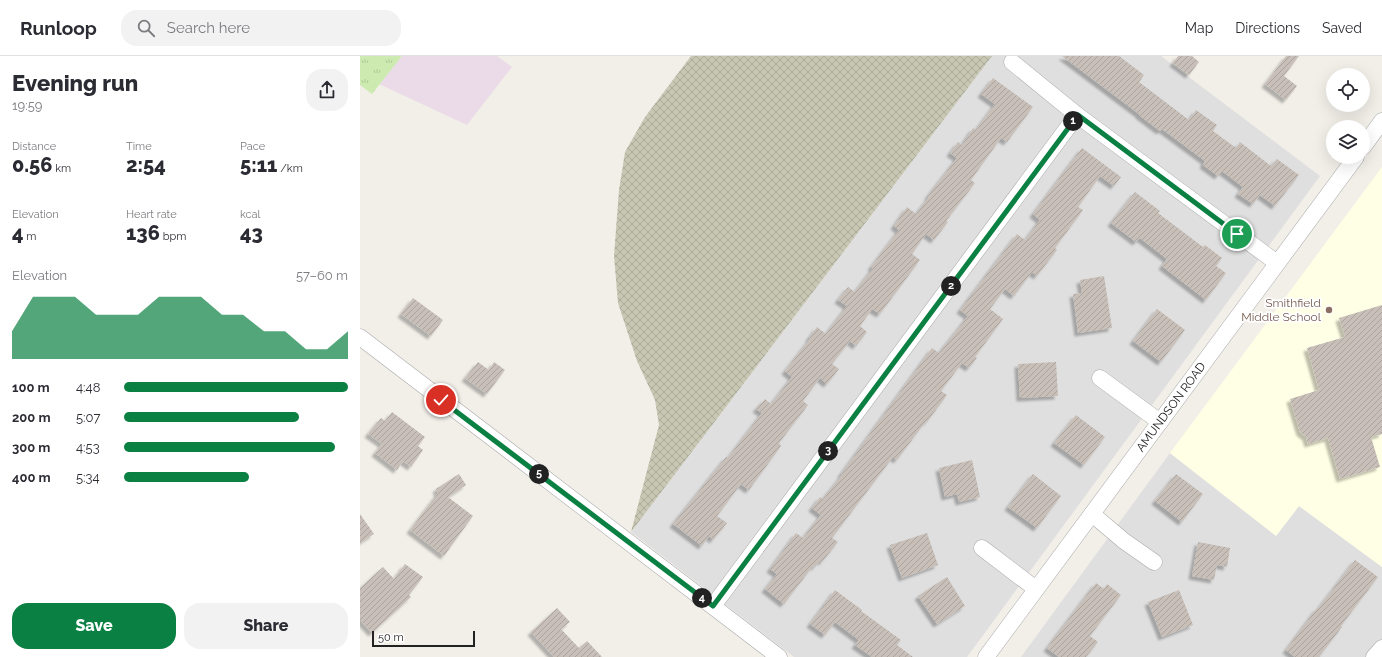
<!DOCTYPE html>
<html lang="en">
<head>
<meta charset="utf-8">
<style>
  body { margin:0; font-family:Raleway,sans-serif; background:#f2f2f3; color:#2b2b33; height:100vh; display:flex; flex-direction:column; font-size:15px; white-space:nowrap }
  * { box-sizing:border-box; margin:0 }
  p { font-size:13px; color:#7c7c81 }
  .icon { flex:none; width:22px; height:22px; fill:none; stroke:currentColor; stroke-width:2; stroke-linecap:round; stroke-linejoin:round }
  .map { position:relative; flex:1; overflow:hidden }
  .panel { display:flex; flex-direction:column; background:#fff; width:360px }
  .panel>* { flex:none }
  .tools { position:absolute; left:966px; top:12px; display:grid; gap:8px }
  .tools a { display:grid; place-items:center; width:44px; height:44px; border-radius:50%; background:#fff; box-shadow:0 4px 16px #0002; font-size:20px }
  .scale { position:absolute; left:12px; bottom:10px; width:103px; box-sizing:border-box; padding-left:4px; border:2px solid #222; border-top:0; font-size:11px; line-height:14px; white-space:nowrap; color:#222; -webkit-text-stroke:3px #fff; paint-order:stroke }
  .pin { position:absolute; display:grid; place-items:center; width:34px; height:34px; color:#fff; margin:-17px; border:2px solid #fff; border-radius:50%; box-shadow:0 1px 4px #0007 }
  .km { position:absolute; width:20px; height:20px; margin:-10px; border-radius:50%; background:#222; color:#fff; font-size:11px; line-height:20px; text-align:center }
  .round { display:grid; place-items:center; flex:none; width:42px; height:42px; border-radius:16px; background:#f2f2f3 }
  .head { display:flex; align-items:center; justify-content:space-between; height:68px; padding:0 12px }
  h1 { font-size:22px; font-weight:800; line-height:30px }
  .metrics { display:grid; grid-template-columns:repeat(3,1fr); gap:6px; height:68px; padding:4px 12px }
  .metrics div { display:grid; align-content:center }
  .metrics b { font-size:20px; font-weight:800 }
  .metrics small { font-size:11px; font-weight:400 }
  .metrics p { font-size:11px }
  .chart { height:112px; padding:8px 12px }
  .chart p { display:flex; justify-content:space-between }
  .chart svg { width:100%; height:72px; margin-top:4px; fill:#0b8043; opacity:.7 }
  .primary-button { display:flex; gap:8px; margin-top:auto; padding:8px 12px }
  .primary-button a { flex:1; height:46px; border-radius:16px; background:#0b8043; color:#fff; font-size:16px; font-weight:800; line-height:46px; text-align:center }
  .primary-button a+a { background:#f2f2f3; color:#2b2b33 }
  ul { padding:0 12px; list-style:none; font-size:13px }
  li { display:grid; grid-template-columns:64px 48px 1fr; align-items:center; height:30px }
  li i { height:10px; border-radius:5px; background:#0b8043 }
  header { display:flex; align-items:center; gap:24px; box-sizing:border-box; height:56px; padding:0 20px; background:#fff; border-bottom:1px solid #e1e1e2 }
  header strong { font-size:19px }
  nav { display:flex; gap:22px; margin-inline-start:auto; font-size:14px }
  .search { width:280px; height:36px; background:#f2f2f3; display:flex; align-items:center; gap:10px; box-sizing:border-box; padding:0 14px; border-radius:16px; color:#7c7c81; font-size:15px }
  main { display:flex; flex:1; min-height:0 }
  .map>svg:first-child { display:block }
  .residential { fill:#e0dfdf }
  .industrial { fill:#ebdbe8 }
  .education { fill:#ffffe5 }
  .construction { fill:url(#construction-cross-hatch) }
  .grass { fill:url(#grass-tufts) }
  .building { fill:url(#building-hatch); filter:url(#shadow) }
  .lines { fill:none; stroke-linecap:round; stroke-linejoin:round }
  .minor-casing { stroke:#a9a9a9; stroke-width:17 }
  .minor { stroke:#fff; stroke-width:16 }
  .route-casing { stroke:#fff; stroke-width:8 }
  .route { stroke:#0b8043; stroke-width:5 }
  .education-dot { fill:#8d6e63; stroke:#fff; stroke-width:1.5 }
  .labels { text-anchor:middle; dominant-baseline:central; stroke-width:3.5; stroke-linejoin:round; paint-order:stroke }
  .education-label { font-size:12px; fill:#785e54; stroke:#fff; text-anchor:end }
  .street-label { font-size:12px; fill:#222; stroke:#fff }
</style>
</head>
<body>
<header>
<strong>Runloop</strong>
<div class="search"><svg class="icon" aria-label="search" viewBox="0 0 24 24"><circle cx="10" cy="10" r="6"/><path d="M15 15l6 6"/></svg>Search here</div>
<nav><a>Map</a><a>Directions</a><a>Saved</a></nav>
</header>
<main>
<section class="panel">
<div class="head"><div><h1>Evening run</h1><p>19:59</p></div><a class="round"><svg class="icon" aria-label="share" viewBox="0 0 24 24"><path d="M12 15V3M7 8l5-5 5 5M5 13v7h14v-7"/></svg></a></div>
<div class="metrics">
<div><p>Distance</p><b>0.56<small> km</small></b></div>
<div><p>Time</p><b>2:54</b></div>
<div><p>Pace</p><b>5:11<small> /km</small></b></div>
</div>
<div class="metrics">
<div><p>Elevation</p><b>4<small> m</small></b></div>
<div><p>Heart rate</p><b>136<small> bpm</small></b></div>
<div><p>kcal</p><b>43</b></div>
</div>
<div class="chart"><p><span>Elevation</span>57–60 m</p>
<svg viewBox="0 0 160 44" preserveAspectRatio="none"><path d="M0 44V27L10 6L20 6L30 6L40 17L50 17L60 17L70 6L80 6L90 6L100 17L110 17L120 27L130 27L140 38L150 38L160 27V44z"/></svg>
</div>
<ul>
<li><b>100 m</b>4:48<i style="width:100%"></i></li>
<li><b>200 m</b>5:07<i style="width:78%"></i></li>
<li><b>300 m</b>4:53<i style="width:94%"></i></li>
<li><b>400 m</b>5:34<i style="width:56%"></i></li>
</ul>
<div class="primary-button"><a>Save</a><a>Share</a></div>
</section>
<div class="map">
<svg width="1022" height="601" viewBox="0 0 1022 601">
  <defs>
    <pattern id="construction-cross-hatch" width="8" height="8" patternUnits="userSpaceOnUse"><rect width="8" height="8" fill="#c7c7b4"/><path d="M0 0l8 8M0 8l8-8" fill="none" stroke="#abab9a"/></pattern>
    <pattern id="grass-tufts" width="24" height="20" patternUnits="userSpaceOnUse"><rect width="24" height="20" fill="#cdebb0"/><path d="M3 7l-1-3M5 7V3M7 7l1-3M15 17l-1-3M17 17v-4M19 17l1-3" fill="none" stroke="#b0c997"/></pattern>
    <pattern id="building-hatch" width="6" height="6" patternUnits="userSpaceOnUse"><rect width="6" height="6" fill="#c7bfb8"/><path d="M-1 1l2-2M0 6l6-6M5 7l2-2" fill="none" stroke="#aba49e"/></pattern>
    <filter id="shadow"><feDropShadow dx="-3.5" dy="3.5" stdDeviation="1" flood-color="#0004"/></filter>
  </defs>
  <rect width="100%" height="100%" fill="#f2efe9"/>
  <g class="residential">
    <path d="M632,0H801L960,120L607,601H434L271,476Z"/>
    <path d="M810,397L916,480L939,450L1022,511V601H661Z"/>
  </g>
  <path class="industrial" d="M42,0H137L152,11L107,69L19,28Z"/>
  <path class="education" d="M1022,111V511L939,450L916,480L810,397Z"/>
  <path class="construction" d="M331,0H632L271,476L299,369L295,344L277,305L258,247L254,200L259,134L265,96L285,61Z"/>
  <path class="grass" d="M0,0H42L12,38L0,29Z"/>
  <g class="building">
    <path d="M702,0H759L784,19L779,26L829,64L836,54L857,69L853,75L876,92L880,86L911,110L917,103L939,119L915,150L900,139L893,148L878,138L883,131L862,115L858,120L843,109L845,105L802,73L800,75L779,59V58Z"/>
    <path d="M818,0H832L839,6L829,19L813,7Z"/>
    <path d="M926,0H939L924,20L937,30L926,44L905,28Z"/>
    <path d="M633,22L673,51L647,86L641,82L611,124L615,127L586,165L588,166L574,184L566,178L552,198L560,204L520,258L512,253L500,270L507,276L496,290L490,285L472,308L479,313L467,328L460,322L443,345L448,349L419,387L421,390L389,434L381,428L357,460L367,467L353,484L349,480L342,490L313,468L366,401L368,402L402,357L396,353L405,343L411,348L432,321L425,315L450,283L449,282L457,271L466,278L487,250L478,244L488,231L495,236L513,212L511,211L539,174L534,170L547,151L556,158L569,141L568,140L597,102L590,97L598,86L602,89L613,72L616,74L635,48L621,38Z"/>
    <path d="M722,92L761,121L754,130L740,120L718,151L723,154L695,192L697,194L677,220L672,216L654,240L645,233L630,253L643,263L615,301L617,302L609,312L602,307L581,335L587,339L567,366L566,365L537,404L533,401L472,482L478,486L462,506L460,504L455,511L453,510L424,548L405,533L417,518L410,513L436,477L443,482L461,459L452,452L460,441L463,443L482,419L481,418L572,292L579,297L608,260L600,254L657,178L665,184L680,164L673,158Z"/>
    <path d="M775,136L800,155L798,157L843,191L845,189L862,202L856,210L866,217L846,244L802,210L807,203L780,182L776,186L751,167Z"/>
    <path d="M744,220L752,272L718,277L713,238L722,237L720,224Z"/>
    <path d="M53,242L83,264L71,280L41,258Z"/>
    <path d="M1022,249V378L1011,381L1020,411L980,423L968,382L948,388L946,381L940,376L930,343L959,334L947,292L985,281L979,262Z"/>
    <path d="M797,253L825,274L801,306L773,285Z"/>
    <path d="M118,306L129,314L134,306L145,314L127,338L105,322Z"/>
    <path d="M696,306L698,340L660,342L658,308Z"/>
    <path d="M32,356L65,381L58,390L63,394L51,411L43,405L37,414L15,397L22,388L8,378L21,362L25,365Z"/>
    <path d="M716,359L745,381L724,409L694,387Z"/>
    <path d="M612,404L620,441L599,446L597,438L585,441L579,412Z"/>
    <path d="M99,418L106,429L88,441L113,460L84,500L50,474L78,437L76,433Z"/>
    <path d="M673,418L701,440L677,472L648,451Z"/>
    <path d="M816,418L843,438L822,466L795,445Z"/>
    <path d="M0,458L14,478L0,487Z"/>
    <path d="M567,477L578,509L542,522L530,489Z"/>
    <path d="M838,486L870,492L867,511L857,509L854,524L832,520Z"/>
    <path d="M995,504L1018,521L981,570L982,571L959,601H935L926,594L957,552L958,553Z"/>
    <path d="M45,508L63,521L49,539L51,541L12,577L0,564V532L23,511L34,523Z"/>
    <path d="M587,521L605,550L577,568L558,540Z"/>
    <path d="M736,527L744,533L747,528L761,539L730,580L738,586L726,601H699L687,592Z"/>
    <path d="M475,534L502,554L501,555L541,584L537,589L553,601H512L495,589L499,584L475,566L465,579L450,568Z"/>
    <path d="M819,534L833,569L802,581L788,546Z"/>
    <path d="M197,552L210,566L201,573L219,592L227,585L242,601H194L171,576Z"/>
  </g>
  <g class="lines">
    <g class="minor-casing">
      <g id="minor">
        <path d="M652,6L717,59L917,207"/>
        <path d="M1003,91L1022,65"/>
        <path d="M0,281L419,601"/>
        <path d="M740,322L800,366"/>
        <path d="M732,458L764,485L794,506"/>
        <path d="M622,492L676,533"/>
        <path d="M353,550L717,59"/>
        <path id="s1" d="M626,601L996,101"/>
        <path d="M1014,601L1022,592"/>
      </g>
    </g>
    <use href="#minor" class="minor"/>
  </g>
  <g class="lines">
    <g class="route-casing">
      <path id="route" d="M81,344L353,550L718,59L877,178"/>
    </g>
    <use href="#route" class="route"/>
  </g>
  <circle class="education-dot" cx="969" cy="254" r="4"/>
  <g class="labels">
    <g class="education-label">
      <text x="961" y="247">Smithfield<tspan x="961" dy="14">Middle School</tspan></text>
    </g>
    <g class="street-label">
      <text stroke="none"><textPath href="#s1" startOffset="311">AMUNDSON ROAD</textPath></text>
    </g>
  </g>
</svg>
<div class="tools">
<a><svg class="icon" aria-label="locate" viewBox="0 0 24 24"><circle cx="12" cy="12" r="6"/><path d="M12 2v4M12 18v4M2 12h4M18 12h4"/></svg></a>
<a><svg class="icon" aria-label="layers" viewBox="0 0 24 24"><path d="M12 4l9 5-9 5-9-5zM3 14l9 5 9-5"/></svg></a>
</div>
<div class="scale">50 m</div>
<div class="pin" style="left:877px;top:178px;background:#1e9e55"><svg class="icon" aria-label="arrive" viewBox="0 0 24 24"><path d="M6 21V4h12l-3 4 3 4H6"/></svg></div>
<div class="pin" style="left:81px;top:344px;background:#d93025"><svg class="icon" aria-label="check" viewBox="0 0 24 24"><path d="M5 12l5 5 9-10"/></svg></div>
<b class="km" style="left:713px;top:65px">1</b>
<b class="km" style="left:591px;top:230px">2</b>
<b class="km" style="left:468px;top:395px">3</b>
<b class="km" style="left:342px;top:542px">4</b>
<b class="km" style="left:179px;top:418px">5</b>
</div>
</main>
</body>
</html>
